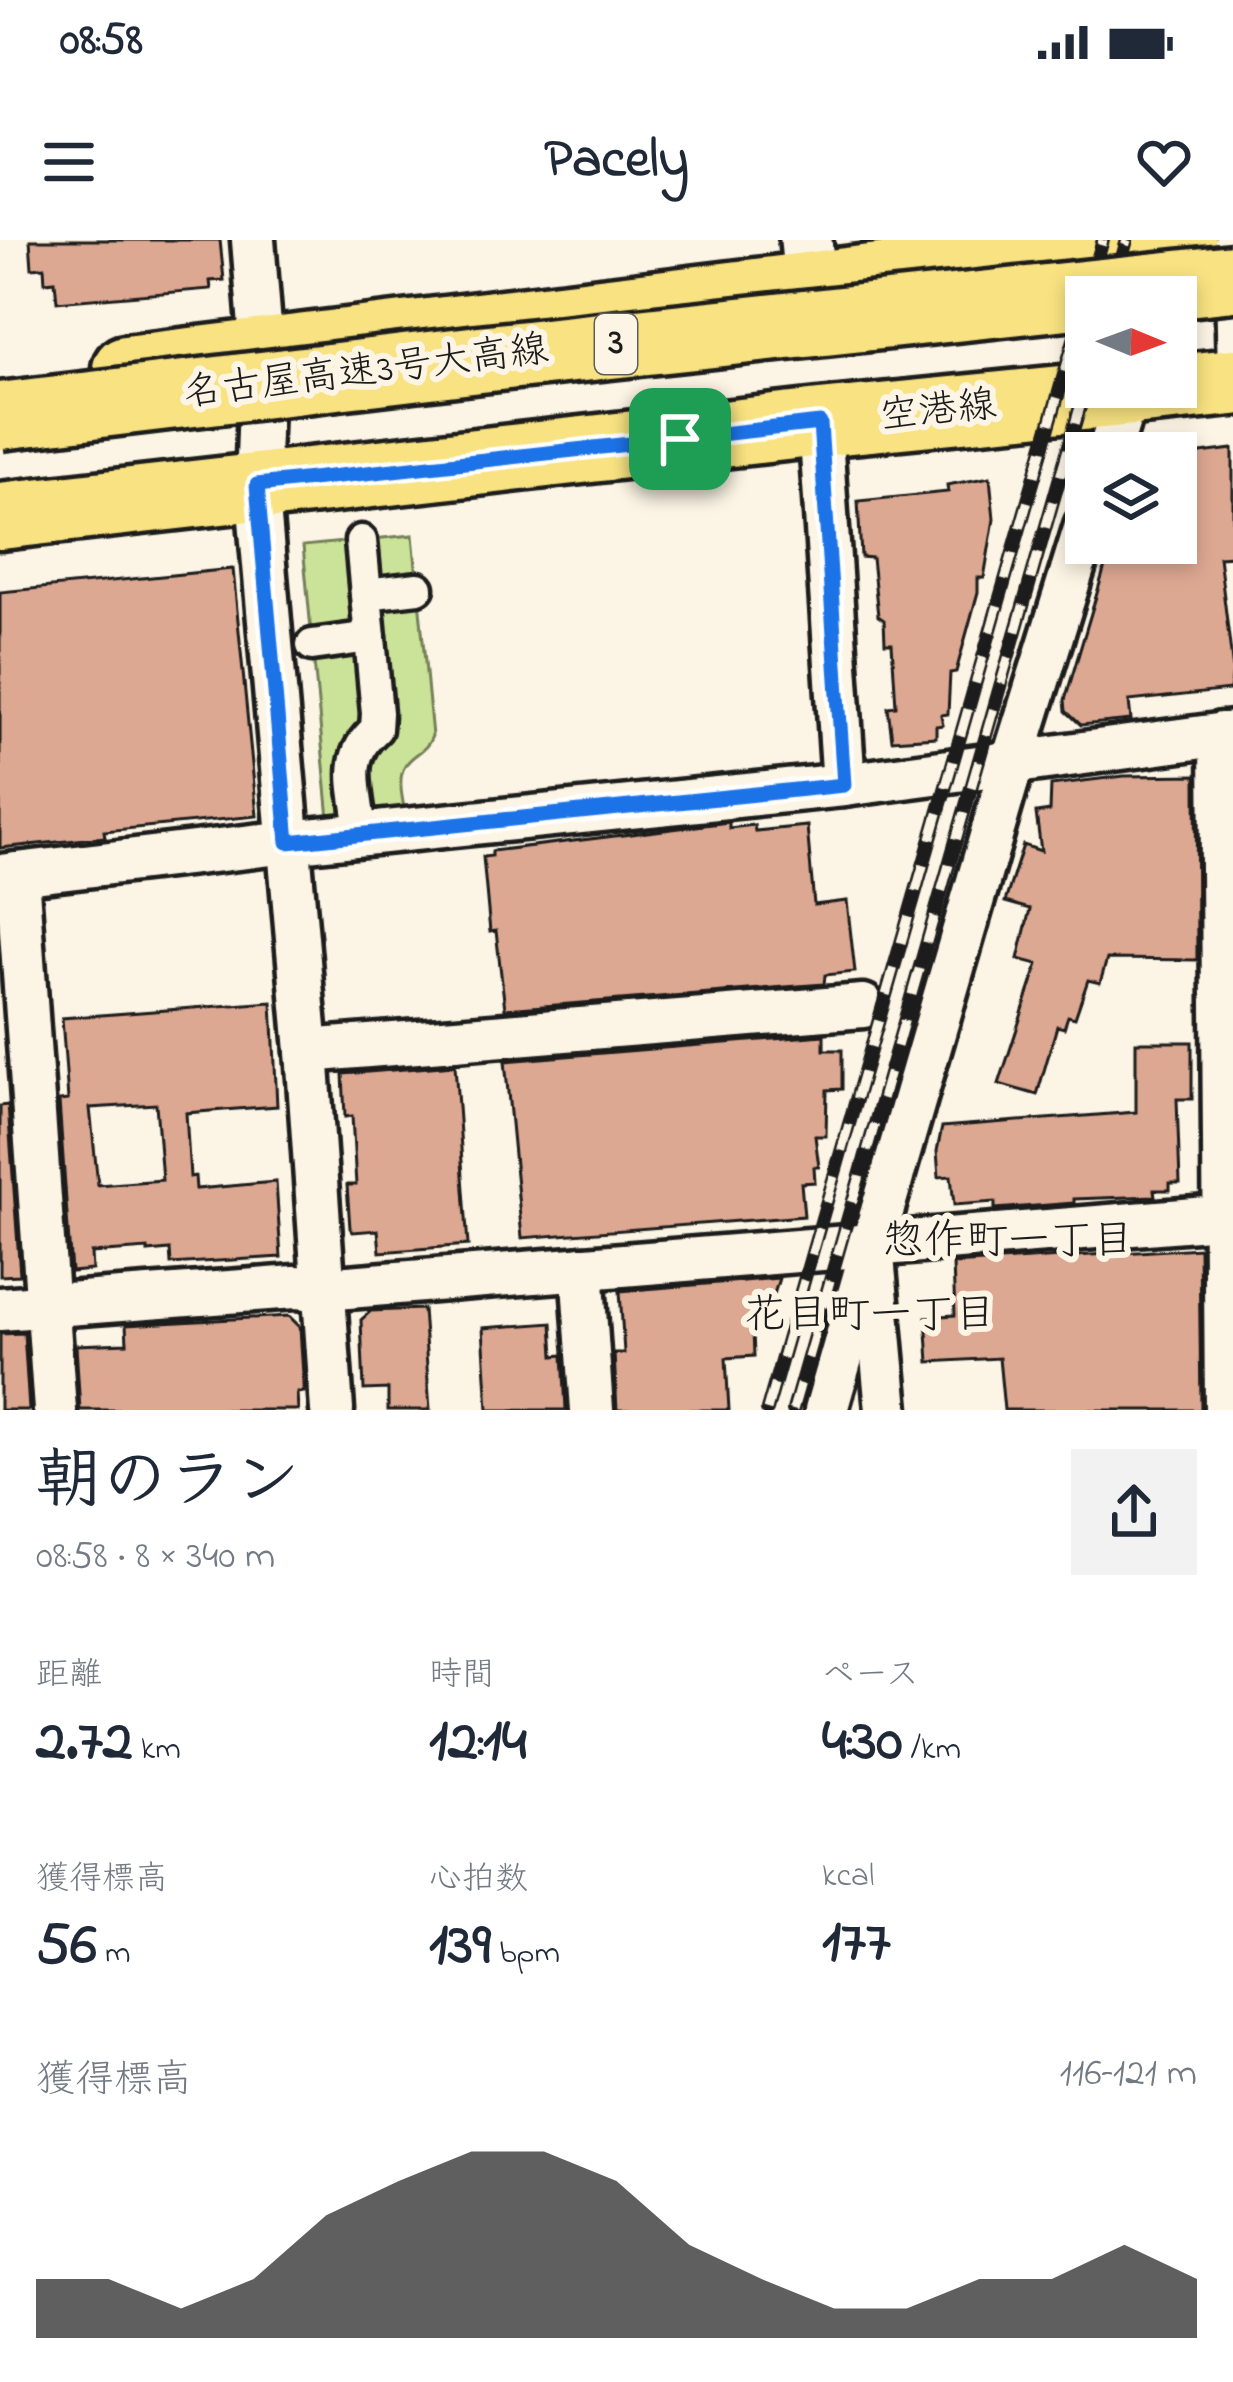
<!DOCTYPE html>
<html lang="ja">
<head>
<meta charset="utf-8">
<style>
  body { margin:0; font-family:"Indie Flower","Klee One",sans-serif; background:#f2f2f3; color:#1f2937; height:100vh; display:flex; flex-direction:column; font-size:45px; white-space:nowrap }
  * { box-sizing:border-box; margin:0 }
  p { font-size:39px; color:#747a83 }
  .icon { flex:none; width:66px; height:66px; fill:none; stroke:currentColor; stroke-width:2; stroke-linecap:round; stroke-linejoin:round }
  .map { position:relative; height:1170px; overflow:hidden }
  .side { display:flex; flex-direction:column; background:#fff; flex:1 }
  .side>* { flex:none }
  .needle { width:78px; rotate:91deg }
  .tools { position:absolute; left:1065px; top:36px; display:grid; gap:24px }
  .tools a { display:grid; place-items:center; width:132px; height:132px; border-radius:0px; background:#fff; box-shadow:0 6px 18px #0003; font-size:60px }
  .pin { position:absolute; display:grid; place-items:center; width:102px; height:102px; color:#fff; margin:-51px; border-radius:24px; box-shadow:0 6px 18px #0006 }
  .round { display:grid; place-items:center; flex:none; width:126px; height:126px; border-radius:0px; background:#f2f2f3 }
  .summary { display:flex; align-items:center; justify-content:space-between; height:204px; padding:0 36px }
  h1 { font-size:66px; font-weight:700; line-height:90px }
  .metrics { display:grid; grid-template-columns:repeat(3,1fr); gap:18px; height:204px; padding:12px 36px }
  .metrics div { display:grid; align-content:center }
  .metrics b { font-size:60px; font-weight:700 }
  .metrics small { font-size:33px; font-weight:400 }
  .metrics p { font-size:33px }
  .chart { height:336px; padding:24px 36px }
  .chart p { display:flex; justify-content:space-between }
  .chart svg { width:100%; height:216px; margin-top:12px; fill:#1c1c1c; opacity:.7 }
  .status { display:flex; justify-content:space-between; align-items:center; height:84px; padding:0 60px; background:#fff; direction:ltr }
  .status svg { height:33px; fill:currentColor }
  header { display:flex; justify-content:space-between; align-items:center; height:156px; padding:0 36px; background:#fff; font-size:54px; font-weight:700 }
  .map>svg:first-child { display:block }
  .green { fill:#cbe399; stroke:#74805a; stroke-width:3 }
  .building { fill:#dda892; stroke:#1c1c1c; stroke-width:3; fill-rule:evenodd }
  .lines { fill:none; stroke-linecap:round; stroke-linejoin:round }
  .pedestrian-casing { stroke:#1c1c1c; stroke-width:39 }
  .minor-casing { stroke:#1c1c1c; stroke-width:51 }
  .tertiary-casing { stroke:#1c1c1c; stroke-width:60 }
  .primary-casing { stroke:#1c1c1c; stroke-width:75 }
  .pedestrian { stroke:#fcf5e5; stroke-width:30 }
  .minor { stroke:#fcf5e5; stroke-width:42 }
  .tertiary { stroke:#fcf5e5; stroke-width:51 }
  .primary { stroke:#f8e281; stroke-width:66 }
  .rail-casing { stroke:#1c1c1c; stroke-width:14 }
  .rail { stroke:#fcf5e5; stroke-width:9; stroke-dasharray:27; stroke-linecap:butt }
  .motorway-bridge-casing { stroke:#1c1c1c; stroke-width:75; stroke-linecap:butt }
  .motorway-bridge { stroke:#f8e281; stroke-width:66 }
  .route-casing { stroke:#fff; stroke-width:24 }
  .route { stroke:#1a73e8; stroke-width:15 }
  .labels { text-anchor:middle; dominant-baseline:central; stroke-width:12; stroke-linejoin:round; paint-order:stroke }
  .shield { fill:#fcf5e5; stroke:#5f5d58; stroke-width:3 }
  .shield-label { font-size:36px; font-weight:bold; fill:#1c1c1c }
  .street-label { font-size:39px; fill:#1c1c1c; stroke:#fcf5e5 }
  .neighbourhood-label { font-size:42px; fill:#1c1c1c; stroke:#fcf5e5 }
</style>
</head>
<body>
<div class="status"><b>08:58</b><svg viewBox="0 0 49 12"><path d="M0 12V9h3v3zM5 12V6h3v6zM10 12V3h3v9zM15 12V0h3v12zM26 1h20v11H26zM47 4h2v5h-2z"/></svg></div>
<header><svg class="icon" aria-label="menu" viewBox="0 0 24 24"><path d="M4 6h16M4 12h16M4 18h16"/></svg>Pacely<svg class="icon" aria-label="heart" viewBox="0 0 24 24"><path d="M12 20l-8-8c-3-5 5-10 8-4 3-6 11-1 8 4z"/></svg></header>
<div class="map">
<svg width="1233" height="1170" viewBox="0 0 1233 1170">
  <rect width="100%" height="100%" fill="#fcf5e5"/>
  <filter id="ink" filterUnits="userSpaceOnUse"><feTurbulence type="fractalNoise" baseFrequency=".00833" numOctaves="2"/><feDisplacementMap in="SourceGraphic" scale="24" xChannelSelector="R" yChannelSelector="G"/><feConvolveMatrix kernelMatrix="1 2 1 2 8 2 1 2 1" color-interpolation-filters="sRGB"/></filter>
  <g filter="url(#ink)">
    <path class="green" d="M413,295L432,496C426,513 414,512 405,526C396,540 404,564 406,579L330,589L303,306Z"/>
    <g class="building">
      <path d="M30,0H220L224,40L210,41L211,49L57,62L55,41L45,42L44,27L32,28Z"/>
      <path d="M1233,209V316L1219,317L1233,430L1230,450L1129,461L1131,480L1081,485L1066,471L1065,460L1112,303H1176V216Z"/>
      <path d="M990,237L994,279L984,338H978V352L956,432L950,433L948,474L941,475L943,485L936,486V497L892,500L888,467L896,466L892,403H885L884,380L878,376L872,318L861,317L858,261L948,252L947,245Z"/>
      <path d="M233,329L257,576L104,591L105,597L0,608V352Z"/>
      <path d="M1196,535L1197,720L1107,719L1100,743L1088,740L1075,778L1068,776L1064,788L1057,786L1037,855L999,844L1038,724L1018,719L1030,669L1005,662L1023,605L1041,611L1036,573L1050,571L1051,545L1124,536Z"/>
      <path d="M729,582V588L754,585L755,591L807,586L814,665L847,661L855,732L825,735L824,744L505,769L496,691L490,692L483,617L492,616V611Z"/>
      <path d="M272,762L277,866L186,873L190,937L195,936L196,949L276,942L281,1017L171,1024L170,1010L148,1012V1009L91,1013L92,1030L71,1032L59,861L68,860L62,778ZM156,864L162,940L98,945L90,868Z"/>
      <path d="M824,795V810H842V849L827,850L826,896H815L819,927H814L815,942L801,943L804,976L522,998L505,821Z"/>
      <path d="M1136,802H1192V859H1177L1180,943H1170V950H1154L1155,956L1074,959V963L995,969V962L954,965L951,936L939,937L937,911L942,887L1136,872Z"/>
      <path d="M455,825L468,1005L380,1012L378,990L353,992L350,988L347,945H356L352,876L345,877L343,834Z"/>
      <path d="M8,865L20,1035L0,1036V866Z"/>
      <path d="M1199,1008L1201,1170H1004L999,1118L929,1122L926,1077L955,1075L953,1024Z"/>
      <path d="M779,1038L763,1090L753,1091L754,1116L726,1118L729,1170H617L614,1113H624L620,1051Z"/>
      <path d="M423,1069L430,1170H388V1149L364,1150L361,1080L371,1071Z"/>
      <path d="M289,1076L300,1087L304,1152L297,1153L298,1170H80L76,1105L127,1103L126,1085Z"/>
      <path d="M552,1083L554,1116L563,1115L566,1170H488L483,1088Z"/>
      <path d="M24,1093L29,1170H0V1094Z"/>
    </g>
    <g class="lines">
      <g class="pedestrian-casing">
        <g id="pedestrian">
          <path d="M1230,0L1233,133"/>
          <path d="M366,354L418,348"/>
          <path d="M312,405L370,397"/>
          <path d="M360,585C356,546 343,517 376,489L377,473L361,301"/>
        </g>
      </g>
      <g class="minor-casing">
        <g id="minor">
          <path d="M253,0L262,111L257,245L307,811L332,1170"/>
          <path d="M820,183L844,545"/>
          <path d="M1109,213L1127,153"/>
          <path d="M1221,494L1226,1170"/>
          <path d="M17,634L55,1170"/>
          <path d="M0,636L288,602L844,545L1233,493"/>
          <path d="M307,811L863,766"/>
          <path d="M582,1028L592,1170"/>
          <path d="M0,1069L295,1047L323,1049L1233,976"/>
          <path d="M826,1170L866,1030"/>
          <path d="M887,1170L872,1006L1013,521L1086,286"/>
        </g>
      </g>
      <g class="tertiary-casing">
        <path id="tertiary" d="M806,0L810,44"/>
      </g>
      <g class="primary-casing">
        <g id="primary">
          <path d="M126,129L1182,0"/>
          <path d="M0,276L820,183L1233,142"/>
        </g>
      </g>
      <use href="#pedestrian" class="pedestrian"/>
      <use href="#minor" class="minor"/>
      <use href="#tertiary" class="tertiary"/>
      <use href="#primary" class="primary"/>
      <g class="rail-casing">
        <g id="rail">
          <path d="M1086,57L1103,0"/>
          <path d="M1111,57L1127,0"/>
          <path d="M767,1170L1086,58"/>
          <path d="M793,1170L1086,146"/>
        </g>
      </g>
      <use href="#rail" class="rail"/>
      <g class="motorway-bridge-casing">
        <path id="motorway-bridge" d="M0,176L480,119L1233,38"/>
      </g>
      <use href="#motorway-bridge" class="motorway-bridge"/>
    </g>
  </g>
  <g class="lines" filter="url(#ink)">
    <g class="route-casing">
      <path id="route" d="M820,183L844,545L288,602L257,245Z"/>
    </g>
    <use href="#route" class="route"/>
  </g>
  <g class="labels">
    <rect class="shield" x="595" y="74" width="42" height="60" rx="9"/>
    <g class="shield-label">
      <text x="616" y="104">3</text>
    </g>
    <g class="street-label">
      <text transform="translate(366 133) rotate(-7)">名古屋高速3号大高線</text>
      <text transform="translate(938 172) rotate(-6)">空港線</text>
    </g>
    <g class="neighbourhood-label">
      <text x="1008" y="1002">惣作町一丁目</text>
      <text x="870" y="1076">花目町一丁目</text>
    </g>
  </g>
</svg>
<div class="tools">
<a><svg class="needle" viewBox="-14 -14 28 28"><path d="M0-13l5 13h-10z" fill="#e53935"/><path d="M0 13l5-13h-10z" fill="#747a83"/></svg></a>
<a><svg class="icon" aria-label="layers" viewBox="0 0 24 24"><path d="M12 4l9 5-9 5-9-5zM3 14l9 5 9-5"/></svg></a>
</div>
<div class="pin" style="left:680px;top:199px;background:#1e9e55"><svg class="icon" aria-label="arrive" viewBox="0 0 24 24"><path d="M6 21V4h12l-3 4 3 4H6"/></svg></div>
</div>
<section class="side">
<div class="summary"><div><h1>朝のラン</h1><p>08:58 · 8 × 340 m</p></div><a class="round"><svg class="icon" aria-label="share" viewBox="0 0 24 24"><path d="M12 15V3M7 8l5-5 5 5M5 13v7h14v-7"/></svg></a></div>
<div class="metrics">
<div><p>距離</p><b>2.72<small> km</small></b></div>
<div><p>時間</p><b>12:14</b></div>
<div><p>ペース</p><b>4:30<small> /km</small></b></div>
</div>
<div class="metrics">
<div><p>獲得標高</p><b>56<small> m</small></b></div>
<div><p>心拍数</p><b>139<small> bpm</small></b></div>
<div><p>kcal</p><b>177</b></div>
</div>
<div class="chart"><p><span>獲得標高</span>116–121 m</p>
<svg viewBox="0 0 160 44" preserveAspectRatio="none"><path d="M0 44V32L10 32L20 38L30 32L40 19L50 12L60 6L70 6L80 12L90 25L100 32L110 38L120 38L130 32L140 32L150 25L160 32V44z"/></svg>
</div>
</section>
</body>
</html>
